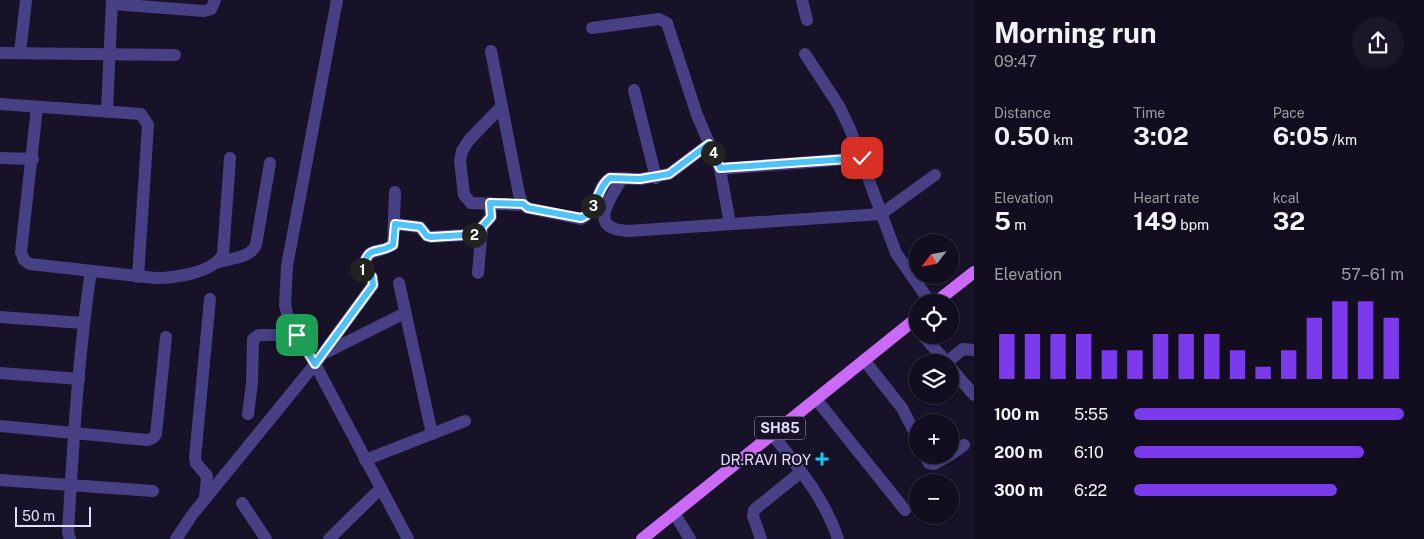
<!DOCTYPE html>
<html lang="en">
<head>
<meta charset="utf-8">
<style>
  body { margin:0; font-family:"Public Sans",sans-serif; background:#1b1728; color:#f1f3f6; height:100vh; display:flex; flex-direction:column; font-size:19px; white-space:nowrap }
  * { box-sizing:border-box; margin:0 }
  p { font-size:16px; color:#9c9ca4 }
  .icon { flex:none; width:28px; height:28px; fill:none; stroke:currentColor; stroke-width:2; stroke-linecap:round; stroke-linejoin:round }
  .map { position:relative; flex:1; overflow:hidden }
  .sheet { display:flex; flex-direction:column; background:#120e1f; width:450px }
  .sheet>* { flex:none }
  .needle { width:32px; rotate:238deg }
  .buttons { position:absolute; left:909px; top:234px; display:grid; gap:10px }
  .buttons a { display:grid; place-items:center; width:50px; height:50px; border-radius:50%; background:#120e1f; box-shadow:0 1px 4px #0004,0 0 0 1px #312e3d; font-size:25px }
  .scale { position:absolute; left:15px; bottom:12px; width:76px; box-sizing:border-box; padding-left:5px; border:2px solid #e2ddfd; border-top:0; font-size:14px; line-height:18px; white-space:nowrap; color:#e2ddfd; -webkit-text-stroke:4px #181229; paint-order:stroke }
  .pin { position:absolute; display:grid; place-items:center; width:42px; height:42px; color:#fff; margin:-21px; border-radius:10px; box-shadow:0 2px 8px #0006 }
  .km { position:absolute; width:25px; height:25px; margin:-12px; border-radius:50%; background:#222; color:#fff; font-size:14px; line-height:25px; text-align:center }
  .round { display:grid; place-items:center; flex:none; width:52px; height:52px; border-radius:26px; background:#1b1728 }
  .head { display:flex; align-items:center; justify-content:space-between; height:85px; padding:0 20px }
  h1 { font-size:28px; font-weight:700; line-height:38px }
  .stats { display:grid; grid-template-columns:repeat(3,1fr); gap:8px; height:85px; padding:5px 20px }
  .stats div { display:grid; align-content:center }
  .stats b { font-size:25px; font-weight:700 }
  .stats small { font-size:14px; font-weight:400 }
  .stats p { font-size:14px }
  .chart { height:140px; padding:10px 20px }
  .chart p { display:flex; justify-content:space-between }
  .chart svg { width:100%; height:90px; margin-top:5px; stroke:#7c3aed; stroke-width:6 }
  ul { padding:0 20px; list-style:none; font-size:16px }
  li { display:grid; grid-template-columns:80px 60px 1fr; align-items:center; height:38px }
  li i { height:12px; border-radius:6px; background:#7c3aed }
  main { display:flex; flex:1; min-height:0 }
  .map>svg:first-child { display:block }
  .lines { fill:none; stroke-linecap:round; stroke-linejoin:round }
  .minor { stroke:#474085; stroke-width:12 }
  .major { stroke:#cb6af6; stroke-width:12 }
  .route-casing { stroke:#fff; stroke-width:10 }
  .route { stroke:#4fc3f7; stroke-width:6 }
  .poi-dot { fill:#14ccf1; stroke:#181229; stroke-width:2 }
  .labels { text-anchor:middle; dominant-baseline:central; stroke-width:4.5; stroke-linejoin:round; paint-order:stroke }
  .shield { fill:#181229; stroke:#a5a0bd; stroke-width:1 }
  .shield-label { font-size:14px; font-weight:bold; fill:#e2ddfd }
  .poi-label { font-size:15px; fill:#e2ddfd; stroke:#181229; text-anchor:end }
</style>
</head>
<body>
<main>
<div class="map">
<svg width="974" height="539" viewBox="0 0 974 539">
  <rect width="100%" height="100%" fill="#181229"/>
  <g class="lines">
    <g class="minor">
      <path d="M337,0L287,266L285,305L289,321L315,364L408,539"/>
      <path d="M802,0L807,20"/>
      <path d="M112,4L204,11L211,9L215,0"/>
      <path d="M592,28L659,19L667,23L697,115L720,169L730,224"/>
      <path d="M491,51L519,194L523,205L528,208L581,219C598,212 596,187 610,178L640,179L669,174L709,144"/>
      <path d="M0,53L175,55"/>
      <path d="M20,53L26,0"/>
      <path d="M805,54L839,106L850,129L896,253L930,302"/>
      <path d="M634,90L656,178"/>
      <path d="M0,104L141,114L148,125L138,277"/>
      <path d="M502,106L469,140L462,151L460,161L464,195L471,203L523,205"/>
      <path d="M37,107L21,252L24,260L30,264L155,278C174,278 214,273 223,254L230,158"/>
      <path d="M107,111L112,0"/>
      <path d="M0,158L33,159"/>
      <path d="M720,169L862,158"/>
      <path d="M622,178C610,200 586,229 628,231L881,214L935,175"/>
      <path d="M395,224L420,227L427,236L431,237L481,234"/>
      <path d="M219,262C232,258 250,258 256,245L270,163"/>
      <path d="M478,273L482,227L491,217L490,203"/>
      <path d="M399,283L432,434"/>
      <path d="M0,317L83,323"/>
      <path d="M922,335L947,362"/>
      <path d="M323,354L405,313"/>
      <path d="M864,360L902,408L918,439"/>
      <path d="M947,362L963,349L974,350"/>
      <path d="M950,367L974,395"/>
      <path d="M0,373L79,379"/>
      <path d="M816,399L905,510"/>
      <path d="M248,414L252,383L253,339L259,335H297"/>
      <path d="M0,426L147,440L153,438L156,434L166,337"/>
      <path d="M772,434C798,467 825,499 838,539"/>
      <path d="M924,455L929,463L934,464L950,455"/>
      <path d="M950,455L964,445"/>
      <path d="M365,460L465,421"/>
      <path d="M0,480L153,491"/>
      <path d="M205,499L207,476L196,463L195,458L210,299"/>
      <path d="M242,503L266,539"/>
      <path d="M674,513L690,539"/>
      <path d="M70,539L68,532C73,445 78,358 91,271"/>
      <path d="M176,539L192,515L315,364L373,285L372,277L365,275L362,271C369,243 375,256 393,245L395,192"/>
      <path d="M329,539L381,488"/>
      <path d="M761,539L753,516L754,510L801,472"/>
    </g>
    <g class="major">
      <path d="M936,302L974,272"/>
      <path d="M642,539L918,317"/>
    </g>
  </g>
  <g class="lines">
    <g class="route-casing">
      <path id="route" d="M297,335L315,364L373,285L372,277L365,275L362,270C369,243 375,256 393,245L395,224L420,227L427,236L431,237L481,234L482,227L491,217L490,203L523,204L528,208L581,218C598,212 596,187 610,178L640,179L669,174L709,144L720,168L862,158"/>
    </g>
    <use href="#route" class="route"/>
  </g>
  <path class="poi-dot" d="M819.5 451.5h5v5h5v5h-5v5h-5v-5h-5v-5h5z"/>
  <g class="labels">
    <rect class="shield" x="755" y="416.5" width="50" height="23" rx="4"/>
    <g class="shield-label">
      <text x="780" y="428">SH85</text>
    </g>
    <g class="poi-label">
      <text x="811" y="459">DR.RAVI ROY</text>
    </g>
  </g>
</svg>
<div class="buttons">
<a><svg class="needle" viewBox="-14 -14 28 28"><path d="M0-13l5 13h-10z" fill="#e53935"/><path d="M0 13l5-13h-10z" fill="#9c9ca4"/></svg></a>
<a><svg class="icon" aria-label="locate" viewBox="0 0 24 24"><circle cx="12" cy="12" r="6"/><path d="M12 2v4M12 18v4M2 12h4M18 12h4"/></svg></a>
<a><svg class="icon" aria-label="layers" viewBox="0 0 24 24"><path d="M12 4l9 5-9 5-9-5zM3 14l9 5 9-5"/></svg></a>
<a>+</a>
<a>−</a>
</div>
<div class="scale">50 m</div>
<div class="pin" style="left:297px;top:335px;background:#1e9e55"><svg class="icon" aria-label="arrive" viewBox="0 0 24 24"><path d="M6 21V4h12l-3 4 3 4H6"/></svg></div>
<div class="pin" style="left:862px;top:158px;background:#d93025"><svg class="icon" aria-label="check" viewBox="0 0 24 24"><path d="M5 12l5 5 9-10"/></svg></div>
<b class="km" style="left:362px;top:270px">1</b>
<b class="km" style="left:474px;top:235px">2</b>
<b class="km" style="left:593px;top:206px">3</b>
<b class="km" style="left:713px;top:153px">4</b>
</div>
<section class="sheet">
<div class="head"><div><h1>Morning run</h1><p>09:47</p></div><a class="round"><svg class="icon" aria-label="share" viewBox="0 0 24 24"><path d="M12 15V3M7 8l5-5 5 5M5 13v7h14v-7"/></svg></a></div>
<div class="stats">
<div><p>Distance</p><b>0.50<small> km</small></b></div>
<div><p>Time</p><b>3:02</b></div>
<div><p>Pace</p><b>6:05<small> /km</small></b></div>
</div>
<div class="stats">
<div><p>Elevation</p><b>5<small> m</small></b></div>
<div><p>Heart rate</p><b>149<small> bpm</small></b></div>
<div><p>kcal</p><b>32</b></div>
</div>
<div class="chart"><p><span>Elevation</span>57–61 m</p>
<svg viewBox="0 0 160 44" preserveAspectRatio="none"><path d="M5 44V22M15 44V22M25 44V22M35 44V22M45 44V30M55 44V30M65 44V22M75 44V22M85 44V22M95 44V30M105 44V38M115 44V30M125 44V14M135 44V6M145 44V6M155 44V14"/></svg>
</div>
<ul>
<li><b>100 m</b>5:55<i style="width:100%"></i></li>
<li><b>200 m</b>6:10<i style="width:85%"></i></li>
<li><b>300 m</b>6:22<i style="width:75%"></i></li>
</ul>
</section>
</main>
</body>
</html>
